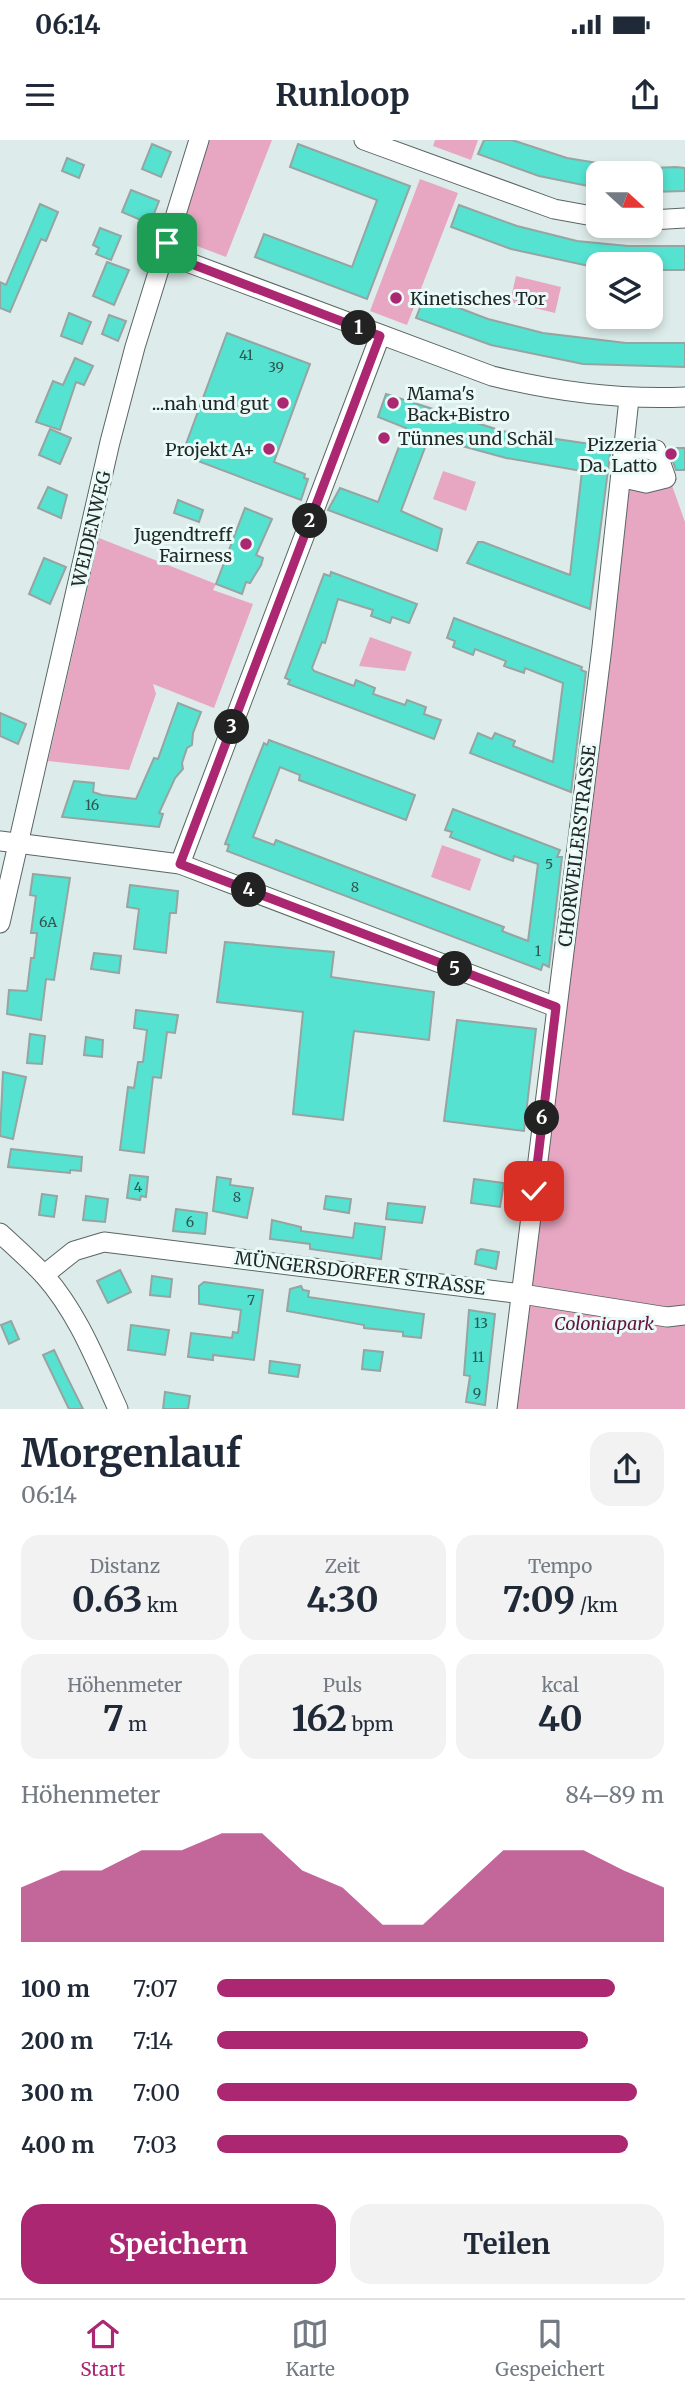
<!DOCTYPE html>
<html lang="de">
<head>
<meta charset="utf-8">
<style>
  body { margin:0; font-family:Merriweather,serif; background:#f2f2f3; color:#1f2937; height:100vh; display:flex; flex-direction:column; font-size:26px; white-space:nowrap }
  * { box-sizing:border-box; margin:0 }
  p { font-size:23px; color:#747a83 }
  .icon { flex:none; width:38px; height:38px; fill:none; stroke:currentColor; stroke-width:2; stroke-linecap:round; stroke-linejoin:round }
  .map { position:relative; height:1269px; overflow:hidden }
  .details { display:flex; flex-direction:column; background:#fff; flex:1 }
  .details>* { flex:none }
  .needle { width:46px; rotate:111deg }
  .buttons { position:absolute; left:586px; top:21px; display:grid; gap:14px }
  .buttons a { display:grid; place-items:center; width:77px; height:77px; border-radius:14px; background:#fff; box-shadow:0 4px 10px #0003; font-size:35px }
  .pin { position:absolute; display:grid; place-items:center; width:60px; height:60px; color:#fff; margin:-30px; border-radius:14px; box-shadow:0 4px 10px #0006 }
  .km { position:absolute; width:35px; height:35px; margin:-18px; border-radius:50%; background:#222; color:#fff; font-size:19px; line-height:35px; text-align:center }
  .round { display:grid; place-items:center; flex:none; width:74px; height:74px; border-radius:21px; background:#f2f2f3 }
  .overview { display:flex; align-items:center; justify-content:space-between; height:119px; padding:0 21px }
  h1 { font-size:38px; font-weight:700; line-height:52px }
  .figures { display:grid; grid-template-columns:repeat(3,1fr); gap:10px; height:119px; padding:7px 21px }
  .figures div { display:grid; align-content:center; border-radius:18px; background:#f2f2f3; text-align:center }
  .figures b { font-size:35px; font-weight:700 }
  .figures small { font-size:19px; font-weight:400 }
  .figures p { font-size:19px }
  .chart { height:196px; padding:14px 21px }
  .chart p { display:flex; justify-content:space-between }
  .chart svg { width:100%; height:126px; margin-top:7px; fill:#ab2771; opacity:.7 }
  .primary-button { display:flex; gap:14px; margin-top:auto; padding:14px 21px }
  .primary-button a { flex:1; height:80px; border-radius:21px; background:#ab2771; color:#fff; font-size:28px; font-weight:700; line-height:80px; text-align:center }
  .primary-button a+a { background:#f2f2f3; color:#1f2937 }
  ul { padding:0 21px; list-style:none; font-size:23px }
  li { display:grid; grid-template-columns:112px 84px 1fr; align-items:center; height:52px }
  li i { height:18px; border-radius:9px; background:#ab2771 }
  .status { display:flex; justify-content:space-between; align-items:center; height:49px; padding:0 35px; background:#fff; direction:ltr }
  .status svg { height:19px; fill:currentColor }
  header { display:flex; justify-content:space-between; align-items:center; height:91px; padding:0 21px; background:#fff; font-size:32px; font-weight:700 }
  .menu { display:flex; justify-content:space-around; align-items:center; height:98px; border-top:2px solid #e0e1e3; background:#fff; font-size:19px; color:#747a83 }
  .menu a { display:grid; justify-items:center; gap:4px }
  .menu .current { color:#ab2771 }
  .map>svg:first-child { display:block }
  .green { fill:#e7a7c2 }
  .building { fill:#55e2d1; stroke:#96a4a2; stroke-width:2 }
  .lines { fill:none; stroke-linecap:round; stroke-linejoin:round }
  .minor-casing { stroke:#596664; stroke-width:21 }
  .minor { stroke:#fff; stroke-width:19 }
  .route-casing { stroke:#fff; stroke-width:14 }
  .route { stroke:#ab2771; stroke-width:9 }
  .poi-dot { fill:#ab2771; stroke:#eafaf7; stroke-width:2.5 }
  .labels { text-anchor:middle; dominant-baseline:central; stroke-width:6; stroke-linejoin:round; paint-order:stroke }
  .number-label { font-size:14px; fill:#2f5652 }
  .poi-label { font-size:18px; fill:#222827; stroke:#eafaf7; text-anchor:end }
  .street-label { font-size:18px; fill:#222827; stroke:#eafaf7 }
  .park-label { font-size:18px; font-style:italic; fill:#651441; stroke:#eafaf7 }
</style>
</head>
<body>
<div class="status"><b>06:14</b><svg viewBox="0 0 49 12"><path d="M0 12V9h3v3zM5 12V6h3v6zM10 12V3h3v9zM15 12V0h3v12zM26 1h20v11H26zM47 4h2v5h-2z"/></svg></div>
<header><svg class="icon" aria-label="menu" viewBox="0 0 24 24"><path d="M4 6h16M4 12h16M4 18h16"/></svg>Runloop<svg class="icon" aria-label="share" viewBox="0 0 24 24"><path d="M12 15V3M7 8l5-5 5 5M5 13v7h14v-7"/></svg></header>
<div class="map">
<svg width="685" height="1269" viewBox="0 0 685 1269">
  <rect width="100%" height="100%" fill="#ddecea"/>
  <g class="green">
    <path d="M208,0H272L226,117L176,98Z"/>
    <path d="M435,0H478L471,20L433,6Z"/>
    <path d="M420,39L458,53L407,185L370,171Z"/>
    <path d="M516,136L561,147L555,173L510,162Z"/>
    <path d="M443,331L476,342L466,371L433,359Z"/>
    <path d="M669,337L685,382V1269H513L628,339Z"/>
    <path d="M99,398L216,444L213,450L253,464L214,568L153,544L156,554L129,630L48,621Z"/>
    <path d="M370,497L412,512L405,531L359,526Z"/>
    <path d="M442,705L481,719L470,751L431,737Z"/>
  </g>
  <g class="building">
    <path d="M484,0H512L567,18L598,23V48L539,36L478,14Z"/>
    <path d="M152,4L171,12L161,37L142,29Z"/>
    <path d="M298,4L410,46L367,159L255,117L264,94L352,127L377,60L290,27Z"/>
    <path d="M67,18L84,25L79,38L62,31Z"/>
    <path d="M676,27L685,28V51L651,52V28Z"/>
    <path d="M131,50L159,61L150,84L122,72Z"/>
    <path d="M40,64L58,72L46,101L41,99L10,172L0,168V142L6,145Z"/>
    <path d="M459,65L517,86L577,101L628,106H685V130H651V124H598V128L511,109L451,87Z"/>
    <path d="M100,88L121,96L111,120L96,114L99,108L93,105Z"/>
    <path d="M107,122L129,130L114,165L93,156Z"/>
    <path d="M425,155L488,179L543,193L626,203H685V227L583,224L491,205L416,178Z"/>
    <path d="M69,173L91,182L82,204L61,196Z"/>
    <path d="M109,175L126,181L118,201L102,194Z"/>
    <path d="M227,193L310,224L274,322L305,334L304,338L308,339L301,360L182,315Z"/>
    <path d="M75,218L93,226L84,245L76,242L60,290L36,282L53,241L63,245Z"/>
    <path d="M386,254L502,291L611,307L590,469L467,423L478,402H483L570,435L582,331L506,318L429,297L401,371L442,389L437,411L328,370L340,348L378,362L406,288L378,277Z"/>
    <path d="M50,289L71,298L60,324L39,315Z"/>
    <path d="M668,308H685V330H676Z"/>
    <path d="M48,347L67,355L61,378L38,368Z"/>
    <path d="M178,360L203,370L199,382L174,373Z"/>
    <path d="M245,368L272,379L256,415L263,418L261,425L250,443L246,442L242,454L216,444Z"/>
    <path d="M44,418L66,427L50,464L29,454Z"/>
    <path d="M331,432L417,464L409,483L392,477L390,483L371,476L373,470L338,459L325,503L322,502L312,528L314,531L354,546L356,540L375,548L373,554L405,565L407,560L426,567L424,574L441,580L434,599L288,544L290,540L285,538L324,434L330,436Z"/>
    <path d="M454,478L582,527L581,530L586,532L571,652L470,613L478,593L492,599L495,593L515,601L513,606L553,622L563,543L525,528L524,533L504,526L506,521L475,509L473,515L453,507L455,501L447,498Z"/>
    <path d="M178,563L201,572L193,593L192,605L187,608L182,623L183,629L175,638L159,673L163,674L159,687L62,677L74,641L94,643L93,652L102,655L136,659L154,618L158,619Z"/>
    <path d="M0,573L26,584L18,604L0,596Z"/>
    <path d="M269,600L415,655L406,680L299,640L300,635L280,627L253,697L274,705L276,700L286,704L504,787L502,791L528,801L538,724L514,716L513,721L502,717L450,697L452,692L445,690L453,669L560,710L557,717H562L549,827L543,824L541,830L227,711L229,705L225,704L248,643L264,603L267,605Z"/>
    <path d="M33,734L70,738L54,840L46,839L41,880L7,874L9,850L27,851L31,818H34L37,793H31L36,756L30,755Z"/>
    <path d="M130,745L178,751L176,773H170L166,813L134,809L139,769L127,767Z"/>
    <path d="M225,802L334,812L331,837L434,852L429,900L354,891L343,980L293,974L303,872L217,862Z"/>
    <path d="M94,813L121,816L119,833L91,829Z"/>
    <path d="M136,870L178,875L175,893L167,892L161,938L153,937L144,1013L120,1010L128,947L134,948L138,922H143L147,890L134,888Z"/>
    <path d="M457,880L536,889L524,991L444,981Z"/>
    <path d="M30,894L45,896L42,924L27,923Z"/>
    <path d="M86,897L103,900L102,917L84,915Z"/>
    <path d="M3,932L26,937L13,999L0,996Z"/>
    <path d="M11,1009L82,1017L81,1031L70,1030V1033L8,1027Z"/>
    <path d="M130,1035L148,1037L146,1057L141,1056L140,1060L127,1058Z"/>
    <path d="M217,1037L231,1039L230,1045L253,1048L247,1078L213,1071Z"/>
    <path d="M474,1039L504,1043L500,1067L471,1063Z"/>
    <path d="M42,1054L57,1056L54,1077L39,1075Z"/>
    <path d="M86,1056L108,1059L105,1082L83,1080Z"/>
    <path d="M326,1056L351,1059L349,1073L324,1069Z"/>
    <path d="M388,1063L425,1067L422,1083L386,1079Z"/>
    <path d="M176,1069L207,1073L205,1094L173,1091Z"/>
    <path d="M272,1080L301,1087V1091L353,1098L355,1083L385,1087L381,1119L310,1109V1104L270,1099Z"/>
    <path d="M481,1109L499,1112L496,1129L475,1124L477,1111Z"/>
    <path d="M120,1130L131,1152L108,1163L97,1141Z"/>
    <path d="M152,1136L172,1139L170,1157L150,1155Z"/>
    <path d="M204,1142L263,1150L254,1220L213,1215V1220L188,1217L191,1193L232,1198L233,1192L238,1193L241,1170L199,1164V1146Z"/>
    <path d="M301,1146L303,1150L309,1151L308,1157L424,1174L421,1198L403,1196V1192L364,1188V1185L287,1171L290,1149Z"/>
    <path d="M469,1170L495,1174L485,1265L466,1262L470,1236L464,1235Z"/>
    <path d="M11,1181L19,1199L9,1204L1,1185Z"/>
    <path d="M131,1185L169,1190L165,1215L128,1210Z"/>
    <path d="M54,1210L64,1231L83,1269H69L43,1215Z"/>
    <path d="M364,1210L383,1212L380,1231L362,1229Z"/>
    <path d="M270,1221L300,1225L298,1237L269,1233Z"/>
    <path d="M165,1252L190,1256L188,1269H163Z"/>
  </g>
  <g class="lines">
    <g class="minor-casing">
      <g id="minor">
        <path d="M364,0L554,69L598,77"/>
        <path d="M651,80L685,78"/>
        <path d="M163,113L492,236C557,252 618,260 685,257"/>
        <path d="M630,308L656,310L666,338L646,343L628,339Z"/>
        <path d="M0,701L180,724L556,867"/>
        <path d="M180,724L380,196"/>
        <path d="M0,783L110,302L135,207L199,0"/>
        <path d="M0,1093C14,1106 30,1120 44,1135C78,1173 97,1223 118,1269"/>
        <path d="M44,1135L74,1111L104,1102L522,1154L667,1177L685,1175"/>
        <path d="M507,1269L602,507L629,259"/>
      </g>
    </g>
    <use href="#minor" class="minor"/>
  </g>
  <g class="lines">
    <g class="route-casing">
      <path id="route" d="M167,103L163,113L380,196L180,724L556,867L534,1051"/>
    </g>
    <use href="#route" class="route"/>
  </g>
  <g class="poi-dot">
    <circle cx="396" cy="158" r="7"/>
    <circle cx="283" cy="263" r="7"/>
    <circle cx="393" cy="263" r="7"/>
    <circle cx="384" cy="298" r="7"/>
    <circle cx="269" cy="309" r="7"/>
    <circle cx="671" cy="314" r="7"/>
    <circle cx="246" cy="404" r="7"/>
  </g>
  <g class="labels">
    <g class="number-label">
      <text x="246" y="215">41</text>
      <text x="276" y="227">39</text>
      <text x="92" y="665">16</text>
      <text x="549" y="724">5</text>
      <text x="355" y="747">8</text>
      <text x="48" y="782">6A</text>
      <text x="538" y="811">1</text>
      <text x="138" y="1047">4</text>
      <text x="237" y="1057">8</text>
      <text x="190" y="1082">6</text>
      <text x="251" y="1160">7</text>
      <text x="481" y="1183">13</text>
      <text x="478" y="1217">11</text>
      <text x="477" y="1253">9</text>
    </g>
    <g class="poi-label">
      <text x="410" y="158" text-anchor="start">Kinetisches Tor</text>
      <text x="407" y="253" text-anchor="start">Mama's<tspan x="407" dy="21">Back+Bistro</tspan></text>
      <text x="269" y="263">...nah und gut</text>
      <text x="398" y="298" text-anchor="start">Tünnes und Schäl</text>
      <text x="657" y="304">Pizzeria<tspan x="657" dy="21">Da. Latto</tspan></text>
      <text x="255" y="309">Projekt A+</text>
      <text x="232" y="394">Jugendtreff<tspan x="232" dy="21">Fairness</tspan></text>
    </g>
    <g class="street-label">
      <text transform="translate(91 389) rotate(-77)">WEIDENWEG</text>
      <text transform="translate(577 706) rotate(-83)">CHORWEILERSTRASSE</text>
      <text transform="translate(360 1133) rotate(7)">MÜNGERSDORFER STRASSE</text>
    </g>
    <g class="park-label">
      <text x="604" y="1183">Coloniapark</text>
    </g>
  </g>
</svg>
<div class="buttons">
<a><svg class="needle" viewBox="-14 -14 28 28"><path d="M0-13l5 13h-10z" fill="#e53935"/><path d="M0 13l5-13h-10z" fill="#747a83"/></svg></a>
<a><svg class="icon" aria-label="layers" viewBox="0 0 24 24"><path d="M12 4l9 5-9 5-9-5zM3 14l9 5 9-5"/></svg></a>
</div>
<div class="pin" style="left:167px;top:103px;background:#1e9e55"><svg class="icon" aria-label="arrive" viewBox="0 0 24 24"><path d="M6 21V4h12l-3 4 3 4H6"/></svg></div>
<div class="pin" style="left:534px;top:1051px;background:#d93025"><svg class="icon" aria-label="check" viewBox="0 0 24 24"><path d="M5 12l5 5 9-10"/></svg></div>
<b class="km" style="left:359px;top:188px">1</b>
<b class="km" style="left:310px;top:381px">2</b>
<b class="km" style="left:232px;top:587px">3</b>
<b class="km" style="left:249px;top:750px">4</b>
<b class="km" style="left:455px;top:829px">5</b>
<b class="km" style="left:542px;top:978px">6</b>
</div>
<section class="details">
<div class="overview"><div><h1>Morgenlauf</h1><p>06:14</p></div><a class="round"><svg class="icon" aria-label="share" viewBox="0 0 24 24"><path d="M12 15V3M7 8l5-5 5 5M5 13v7h14v-7"/></svg></a></div>
<div class="figures">
<div><p>Distanz</p><b>0.63<small> km</small></b></div>
<div><p>Zeit</p><b>4:30</b></div>
<div><p>Tempo</p><b>7:09<small> /km</small></b></div>
</div>
<div class="figures">
<div><p>Höhenmeter</p><b>7<small> m</small></b></div>
<div><p>Puls</p><b>162<small> bpm</small></b></div>
<div><p>kcal</p><b>40</b></div>
</div>
<div class="chart"><p><span>Höhenmeter</span>84–89 m</p>
<svg viewBox="0 0 160 44" preserveAspectRatio="none"><path d="M0 44V25L10 19L20 19L30 12L40 12L50 6L60 6L70 19L80 25L90 38L100 38L110 25L120 12L130 12L140 12L150 19L160 25V44z"/></svg>
</div>
<ul>
<li><b>100 m</b>7:07<i style="width:89%"></i></li>
<li><b>200 m</b>7:14<i style="width:83%"></i></li>
<li><b>300 m</b>7:00<i style="width:94%"></i></li>
<li><b>400 m</b>7:03<i style="width:92%"></i></li>
</ul>
<div class="primary-button"><a>Speichern</a><a>Teilen</a></div>
</section>
<nav class="menu">
<a class="current"><svg class="icon" aria-label="home" viewBox="0 0 24 24"><path d="M3 11l9-7 9 7M6 9v11h12V9"/></svg>Start</a>
<a><svg class="icon" aria-label="map" viewBox="0 0 24 24"><path d="M3 6l6-2 6 2 6-2v14l-6 2-6-2-6 2zM9 4v14M15 6v14"/></svg>Karte</a>
<a><svg class="icon" aria-label="saved" viewBox="0 0 24 24"><path d="M7 4h10v16l-5-4-5 4z"/></svg>Gespeichert</a>
</nav>
</body>
</html>
